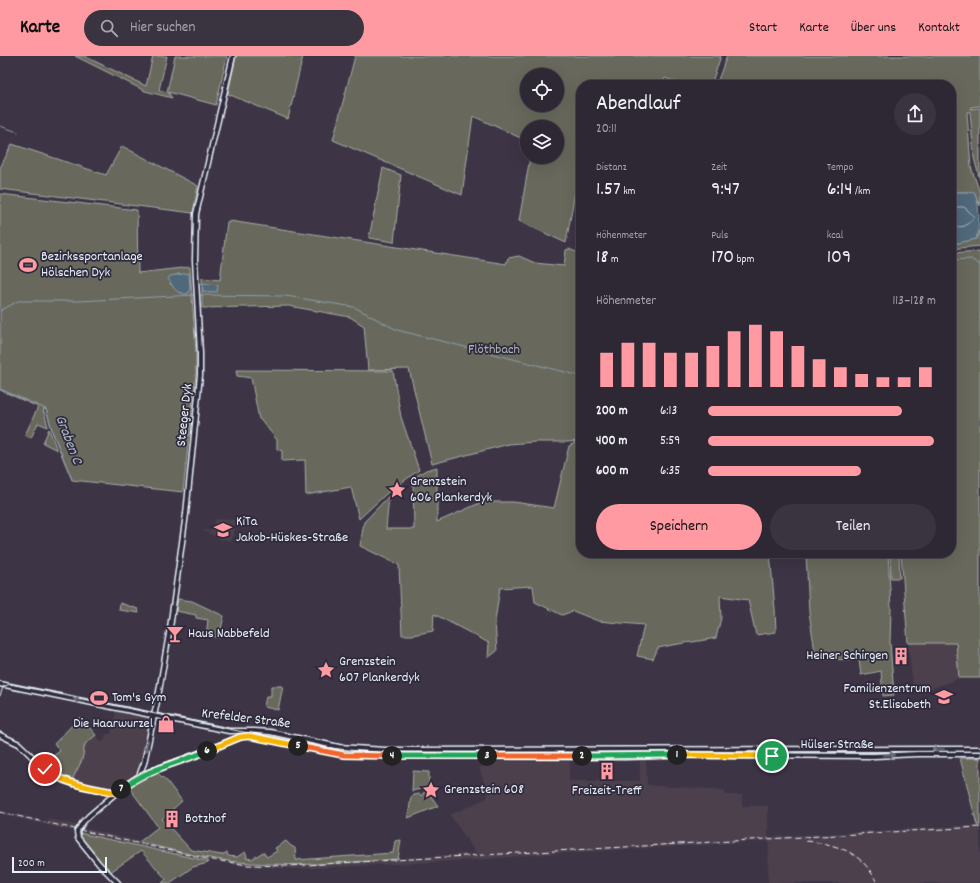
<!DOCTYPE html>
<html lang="de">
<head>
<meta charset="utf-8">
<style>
  body { margin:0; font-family:Dekko,sans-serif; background:#3a3340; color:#f1f3f6; height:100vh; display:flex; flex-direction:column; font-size:15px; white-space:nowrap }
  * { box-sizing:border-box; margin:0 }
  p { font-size:13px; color:#a7a5ac }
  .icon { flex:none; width:22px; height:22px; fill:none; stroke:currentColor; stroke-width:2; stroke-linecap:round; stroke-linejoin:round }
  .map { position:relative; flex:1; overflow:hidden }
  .drawer { position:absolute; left:576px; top:24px; width:380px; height:478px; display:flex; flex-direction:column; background:#2e2734; border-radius:16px; box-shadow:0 4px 16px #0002,0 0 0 1px #49444f }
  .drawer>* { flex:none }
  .controls { position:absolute; left:520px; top:12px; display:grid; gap:8px }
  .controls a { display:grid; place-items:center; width:44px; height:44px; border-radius:50%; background:#2e2734; box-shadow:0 4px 16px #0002,0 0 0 1px #49444f; font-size:20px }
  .scale { position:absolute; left:12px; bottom:10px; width:95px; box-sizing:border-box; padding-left:4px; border:2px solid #e8f1f8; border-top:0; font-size:11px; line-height:14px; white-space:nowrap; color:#e8f1f8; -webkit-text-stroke:3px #2f2a3d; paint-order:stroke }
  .pin { position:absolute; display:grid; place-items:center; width:34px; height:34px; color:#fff; margin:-17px; border:2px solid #fff; border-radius:50%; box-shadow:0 1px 4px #0007 }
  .km { position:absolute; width:20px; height:20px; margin:-10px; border-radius:50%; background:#222; color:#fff; font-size:11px; line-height:20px; text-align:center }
  .round { display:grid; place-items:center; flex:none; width:42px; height:42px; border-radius:21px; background:#3a3340 }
  .summary { display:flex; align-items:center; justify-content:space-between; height:68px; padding:0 20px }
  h1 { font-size:22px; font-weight:600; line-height:30px }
  .stats { display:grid; grid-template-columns:repeat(3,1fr); gap:6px; height:68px; padding:4px 20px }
  .stats div { display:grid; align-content:center }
  .stats b { font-size:20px; font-weight:600 }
  .stats small { font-size:11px; font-weight:400 }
  .stats p { font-size:11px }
  .chart { height:112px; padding:8px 20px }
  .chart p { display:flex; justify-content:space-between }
  .chart svg { width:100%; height:72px; margin-top:4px; stroke:#ff9aa2; stroke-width:6 }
  .primary-button { display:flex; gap:8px; margin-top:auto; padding:8px 20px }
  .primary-button a { flex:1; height:46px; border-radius:24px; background:#ff9aa2; color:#111; font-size:16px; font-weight:600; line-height:46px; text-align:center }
  .primary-button a+a { background:#3a3340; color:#f1f3f6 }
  ul { padding:0 20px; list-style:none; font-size:13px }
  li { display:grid; grid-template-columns:64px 48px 1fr; align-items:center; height:30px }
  li i { height:10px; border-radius:5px; background:#ff9aa2 }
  header { display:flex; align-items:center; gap:24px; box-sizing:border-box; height:56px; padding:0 20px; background:#ff9aa2; color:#111 }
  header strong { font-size:19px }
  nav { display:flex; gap:22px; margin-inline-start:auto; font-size:14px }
  .search { width:280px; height:36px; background:#3a3340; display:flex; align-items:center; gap:10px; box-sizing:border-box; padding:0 14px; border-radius:22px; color:#a7a5ac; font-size:15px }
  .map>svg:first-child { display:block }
  .built { fill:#4d404e }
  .green { fill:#68695b; stroke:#a8adaa; fill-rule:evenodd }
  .water { fill:#50687a; stroke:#8d9fac }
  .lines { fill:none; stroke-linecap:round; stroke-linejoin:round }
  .shore { stroke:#abbac6; stroke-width:1 }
  .stream { stroke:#8d9fac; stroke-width:1 }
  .tertiary-casing { stroke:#e8f1f8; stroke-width:7 }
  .tertiary { stroke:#2f2a3d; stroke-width:4 }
  .tram { stroke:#e8f1f8; stroke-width:1 }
  .rail { stroke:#e8f1f8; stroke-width:1; stroke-dasharray:6 3; stroke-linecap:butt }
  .oneway { stroke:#70707e }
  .split-1-casing { stroke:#fff; stroke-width:8 }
  .split-2-casing { stroke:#fff; stroke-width:8 }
  .split-3-casing { stroke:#fff; stroke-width:8 }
  .split-4-casing { stroke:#fff; stroke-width:8 }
  .split-5-casing { stroke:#fff; stroke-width:8 }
  .split-6-casing { stroke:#fff; stroke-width:8 }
  .split-7-casing { stroke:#fff; stroke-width:8 }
  .split-8-casing { stroke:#fff; stroke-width:8 }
  .split-1 { stroke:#f5b400; stroke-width:5 }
  .split-2 { stroke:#22a559; stroke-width:5 }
  .split-3 { stroke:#f0652b; stroke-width:5 }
  .split-4 { stroke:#22a559; stroke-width:5 }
  .split-5 { stroke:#f0652b; stroke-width:5 }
  .split-6 { stroke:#f5b400; stroke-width:5 }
  .split-7 { stroke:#22a559; stroke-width:5 }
  .split-8 { stroke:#f5b400; stroke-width:5 }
  .labels { text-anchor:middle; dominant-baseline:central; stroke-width:3.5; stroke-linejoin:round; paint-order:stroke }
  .poi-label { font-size:14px; fill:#e8f1f8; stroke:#2f2a3d; text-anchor:start }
  .park-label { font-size:14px; fill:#aeb4b1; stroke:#2f2a3d }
  .street-label { font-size:14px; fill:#e8f1f8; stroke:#2f2a3d }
  .water-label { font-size:15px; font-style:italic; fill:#abbac6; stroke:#2f2a3d }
</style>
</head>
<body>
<header>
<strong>Karte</strong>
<div class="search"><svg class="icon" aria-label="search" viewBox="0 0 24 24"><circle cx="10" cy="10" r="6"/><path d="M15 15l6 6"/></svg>Hier suchen</div>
<nav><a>Start</a><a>Karte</a><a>Über uns</a><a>Kontakt</a></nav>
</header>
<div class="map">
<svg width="980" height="827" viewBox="0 0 980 827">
  <rect width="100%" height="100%" fill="#3d3445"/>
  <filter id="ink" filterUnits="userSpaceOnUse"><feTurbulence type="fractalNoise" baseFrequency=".025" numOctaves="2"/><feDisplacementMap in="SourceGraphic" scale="8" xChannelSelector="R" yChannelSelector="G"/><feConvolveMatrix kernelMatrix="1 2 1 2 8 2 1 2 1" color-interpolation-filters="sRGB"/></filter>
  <g filter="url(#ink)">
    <g class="built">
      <path d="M216,463L239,464L230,485L224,483L223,484L204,475V473L210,476Z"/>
      <path d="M956,586L959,622L953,625L919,636L916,632H913L908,587Z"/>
      <path d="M116,655L151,663L140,711L133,720L118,731L113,732L72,724L82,704L85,688L96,679L102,686L104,685L106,678H111Z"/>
      <path d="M640,703L646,704L647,729L725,734V739H742V750H768V781L980,769V827H768L769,785L532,799L475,804L296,813L238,809L207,805L79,777L83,772L204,801L235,806L271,809H298L328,807L476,797L450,759L487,742L488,736L479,712L501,704H570L569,725H640Z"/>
      <path d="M0,755L47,766L48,763L76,769L72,775L0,758Z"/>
    </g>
    <g class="green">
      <path d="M75,0H84L146,30L153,0H167L159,34L167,36L175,0H227L216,49L168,36L172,42L145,35Z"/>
      <path d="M236,0H303L288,63L228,38Z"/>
      <path d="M355,0H721L711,29H678V27L665,22L662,29H581V138L575,136L566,187L519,165L530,101H557V71H527V85L473,60L462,139L333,84ZM527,19H557V49H527Z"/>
      <path d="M727,0H980V50L971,51L970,53L980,52V124L974,102L970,56H967L971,111L980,137V150L974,136H958L956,137L951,134V29H716Z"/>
      <path d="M12,88L106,119L122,90L198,130L193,157L0,133V112Z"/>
      <path d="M383,112L401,119L394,186L369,182Z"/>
      <path d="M0,138L137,154L138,217L190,211L196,297V318L183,436L72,424L53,378L46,354L44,353L43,356H44L48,371L38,367L31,382L25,379L38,351L0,334ZM179,218L190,223V233L188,237L170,228L173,220Z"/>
      <path d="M230,165L506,208L508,202L519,200L535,207L564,210L566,194L569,193L581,198V497H770L775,553L776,576L756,579L748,544L720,540L721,562L716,582C697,586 678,587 658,592L653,603L637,600L644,569L598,565L573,555L562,559L535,546L533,530L500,532L495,565L497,595L488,602L489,587L434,558L433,575L412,579H402L399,509L360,490L364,466L389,440L386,473H414L413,422L426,414L437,411V466L482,446H514L554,452L569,390L578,385L568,386H534L509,388L432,408L409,313L368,314L364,270L350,261L289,250L202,252V222L220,224L227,166H230Z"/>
      <path d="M980,173V190L951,193V187H958L976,183Z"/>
      <path d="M980,195V622H959L956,587H908L901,497H951V197Z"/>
      <path d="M236,314L393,315L401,361L419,414L387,437L359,463L351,431L306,439L305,404L282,405V395L277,393V384L262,365L259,363L251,322L237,320Z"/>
      <path d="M49,373L57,394L43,387Z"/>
      <path d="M806,497H888L891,552L890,587L894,639L883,640L881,615L861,619L859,604L816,603L809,556Z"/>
      <path d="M890,497H899L900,522H891Z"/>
      <path d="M178,543L192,545L224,560L219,582L206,579L208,564L196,562V559L176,555Z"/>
      <path d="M120,547L138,553L139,557L119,554Z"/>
      <path d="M271,630H283L278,654L264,651L266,640H271Z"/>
      <path d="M80,661L96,679L85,688L82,704L72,724C61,720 51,716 43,707L60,695L54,688Z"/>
      <path d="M960,702H980V769H977Z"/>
      <path d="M413,715L429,716V731L412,735Z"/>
      <path d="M157,717L166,724L182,745L162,763L191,794L222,799L227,796L228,800L237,801L245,796L247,800L246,802L252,803L263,796L267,801L277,795L275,792L286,785L291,790L295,792L296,804L393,797L395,785L401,784L398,803C350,806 301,811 252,807C213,805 176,795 139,786L158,771L128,730C137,725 146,718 157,717Z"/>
      <path d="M428,736L438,750L408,762L411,741L414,739L420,738L421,740L423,738V737Z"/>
      <path d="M79,777L207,805L208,807L193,811L170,827H162L166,823L141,795L109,817L98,806L80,781Z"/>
    </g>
    <g class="water">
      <path d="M951,134L956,137L958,136H974L975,137C980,153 980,168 976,183L958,187H951Z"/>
      <path d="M189,217L190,233L188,238C175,238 173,231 168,222L170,220Z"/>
      <path d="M202,227L218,229L217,236L203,235Z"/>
    </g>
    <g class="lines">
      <path class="shore" d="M951,151H964L975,161L965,170L951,172"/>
      <g class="stream">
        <path d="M0,70L18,76"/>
        <path d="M951,204L971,203L980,209"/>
        <path d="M198,239L286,240L354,251L397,274L581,320"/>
        <path d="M0,255L18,245H78L195,239"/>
        <path d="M0,333L46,353L53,377L72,423"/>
      </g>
      <g class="tertiary-casing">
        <g id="tertiary">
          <path d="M0,628L229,675H254L270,676L339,691L385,694L980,693"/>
          <path d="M0,679L19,688L45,713L63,724L81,730L116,736"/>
          <path d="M139,720L144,707L158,641L170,572L186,458L200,319V297L195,204L196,158L233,0"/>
          <path d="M118,827L99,808L78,782L77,776L83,766L89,760L117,736L139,720L244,680L256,681L344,699L625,701L694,699L874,700L917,698H980"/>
        </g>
      </g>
      <use href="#tertiary" class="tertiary"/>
      <path class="tram" d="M0,640L3,631L10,628L248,677L269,679L324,691L362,696L649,697L980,695"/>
      <g class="rail">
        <path d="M0,756L207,803L248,809L288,810L980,771"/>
        <path d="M806,785C837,788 863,796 877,827"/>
      </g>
    </g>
    <defs><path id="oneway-shaft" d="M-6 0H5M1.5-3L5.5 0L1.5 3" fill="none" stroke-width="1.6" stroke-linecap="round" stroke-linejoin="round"/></defs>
    <g class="oneway">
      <use href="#oneway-shaft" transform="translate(79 644) rotate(-168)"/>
      <use href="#oneway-shaft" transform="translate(147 690) rotate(103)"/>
      <use href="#oneway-shaft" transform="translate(938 693) rotate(180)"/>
      <use href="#oneway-shaft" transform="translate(889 699) rotate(-3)"/>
    </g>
  </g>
  <g class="lines" filter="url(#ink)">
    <g class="split-1-casing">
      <path id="split-1" d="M677,699L772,700"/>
    </g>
    <g class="split-2-casing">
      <path id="split-2" d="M582,700L677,699"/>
    </g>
    <g class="split-3-casing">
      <path id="split-3" d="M487,700H582"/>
    </g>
    <g class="split-4-casing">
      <path id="split-4" d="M392,700H487"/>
    </g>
    <g class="split-5-casing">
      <path id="split-5" d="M298,690L344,699L392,700"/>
    </g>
    <g class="split-6-casing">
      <path id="split-6" d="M207,695L240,681L249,680L298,690"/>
    </g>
    <g class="split-7-casing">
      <path id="split-7" d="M121,733C149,712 176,708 207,695"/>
    </g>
    <g class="split-8-casing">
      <path id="split-8" d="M45,713C64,728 88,731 112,736H117L121,733"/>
    </g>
    <use href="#split-1" class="split-1"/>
    <use href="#split-2" class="split-2"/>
    <use href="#split-3" class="split-3"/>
    <use href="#split-4" class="split-4"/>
    <use href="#split-5" class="split-5"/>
    <use href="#split-6" class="split-6"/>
    <use href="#split-7" class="split-7"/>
    <use href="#split-8" class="split-8"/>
  </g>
  <defs>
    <g id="stadium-bare" transform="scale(1.38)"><path d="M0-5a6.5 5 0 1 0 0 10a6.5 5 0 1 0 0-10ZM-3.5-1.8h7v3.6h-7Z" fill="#ff9aa2" stroke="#2f2a3d" stroke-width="2.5" paint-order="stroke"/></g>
    <g id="sight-bare" transform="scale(1.38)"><path d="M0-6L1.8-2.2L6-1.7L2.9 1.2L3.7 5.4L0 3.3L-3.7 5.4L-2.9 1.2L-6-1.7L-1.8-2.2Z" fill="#ff9aa2" stroke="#2f2a3d" stroke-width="2.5" paint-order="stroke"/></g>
    <g id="school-bare" transform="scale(1.38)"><path d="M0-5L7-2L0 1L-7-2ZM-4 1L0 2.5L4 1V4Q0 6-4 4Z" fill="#ff9aa2" stroke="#2f2a3d" stroke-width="2.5" paint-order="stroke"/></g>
    <g id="bar-bare" transform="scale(1.38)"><path d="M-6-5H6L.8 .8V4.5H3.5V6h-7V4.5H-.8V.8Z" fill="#ff9aa2" stroke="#2f2a3d" stroke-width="2.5" paint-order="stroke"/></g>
    <g id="building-bare" transform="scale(1.38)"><path d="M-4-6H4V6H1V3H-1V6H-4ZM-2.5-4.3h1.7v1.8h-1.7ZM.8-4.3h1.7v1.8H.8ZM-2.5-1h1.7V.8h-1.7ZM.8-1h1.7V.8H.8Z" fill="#ff9aa2" stroke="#2f2a3d" stroke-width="2.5" paint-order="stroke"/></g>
    <g id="shop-bare" transform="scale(1.38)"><path d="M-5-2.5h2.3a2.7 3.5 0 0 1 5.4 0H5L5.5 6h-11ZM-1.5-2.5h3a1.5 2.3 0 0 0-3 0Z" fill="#ff9aa2" stroke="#2f2a3d" stroke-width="2.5" paint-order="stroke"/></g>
  </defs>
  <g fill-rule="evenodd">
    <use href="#stadium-bare" x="28" y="209"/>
    <use href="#sight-bare" x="397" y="434"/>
    <use href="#school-bare" x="223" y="474"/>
    <use href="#bar-bare" x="175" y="578"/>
    <use href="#building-bare" x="901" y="600"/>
    <use href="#sight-bare" x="326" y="614"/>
    <use href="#school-bare" x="944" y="641"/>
    <use href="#stadium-bare" x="99" y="642"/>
    <use href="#shop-bare" x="166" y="668"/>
    <use href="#building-bare" x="607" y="715"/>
    <use href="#sight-bare" x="431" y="734"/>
    <use href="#building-bare" x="172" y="763"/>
  </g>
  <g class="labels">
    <g class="poi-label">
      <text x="41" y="201">Bezirkssportanlage<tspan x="41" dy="16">Hölschen Dyk</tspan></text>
      <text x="410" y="426">Grenzstein<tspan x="410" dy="16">606 Plankerdyk</tspan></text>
      <text x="236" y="466">KiTa<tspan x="236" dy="16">Jakob-Hüskes-Straße</tspan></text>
      <text x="188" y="578">Haus Nabbefeld</text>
      <text x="888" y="600" text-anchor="end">Heiner Schirgen</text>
      <text x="339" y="606">Grenzstein<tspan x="339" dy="16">607 Plankerdyk</tspan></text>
      <text x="931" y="633" text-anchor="end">Familienzentrum<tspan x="931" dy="16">St.Elisabeth</tspan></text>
      <text x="112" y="642">Tom's Gym</text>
      <text x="153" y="668" text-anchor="end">Die Haarwurzel</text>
      <text x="444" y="734">Grenzstein 608</text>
      <text x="607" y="735" text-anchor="middle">Freizeit-Treff</text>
      <text x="185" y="763">Botzhof</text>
    </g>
    <g class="park-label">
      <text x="494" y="294">Flöthbach</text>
    </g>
    <g class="street-label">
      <text transform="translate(185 359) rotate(-84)">Steeger Dyk</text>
      <text transform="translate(246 663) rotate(7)">Krefelder Straße</text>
      <text x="837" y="689">Hülser Straße</text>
    </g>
    <g class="water-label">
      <text transform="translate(68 384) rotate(69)">Graben C</text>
    </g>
  </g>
</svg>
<div class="controls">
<a><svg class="icon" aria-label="locate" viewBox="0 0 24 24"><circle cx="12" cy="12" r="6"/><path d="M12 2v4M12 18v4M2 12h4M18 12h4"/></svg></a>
<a><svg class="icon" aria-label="layers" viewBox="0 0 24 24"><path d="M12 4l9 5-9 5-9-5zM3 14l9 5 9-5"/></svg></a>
</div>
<div class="scale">200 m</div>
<div class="pin" style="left:772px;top:700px;background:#1e9e55"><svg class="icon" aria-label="arrive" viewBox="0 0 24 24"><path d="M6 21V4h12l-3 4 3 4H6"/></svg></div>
<div class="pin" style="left:45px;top:713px;background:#d93025"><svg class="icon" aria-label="check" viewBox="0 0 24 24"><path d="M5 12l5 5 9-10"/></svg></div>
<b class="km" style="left:677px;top:699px">1</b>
<b class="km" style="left:582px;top:700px">2</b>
<b class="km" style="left:487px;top:700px">3</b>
<b class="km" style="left:392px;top:700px">4</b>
<b class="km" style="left:298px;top:690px">5</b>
<b class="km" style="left:207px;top:695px">6</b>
<b class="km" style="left:121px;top:733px">7</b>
<section class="drawer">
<div class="summary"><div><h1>Abendlauf</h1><p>20:11</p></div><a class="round"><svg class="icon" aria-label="share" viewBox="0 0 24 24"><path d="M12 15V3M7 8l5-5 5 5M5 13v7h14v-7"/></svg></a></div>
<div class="stats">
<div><p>Distanz</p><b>1.57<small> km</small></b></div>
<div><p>Zeit</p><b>9:47</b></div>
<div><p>Tempo</p><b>6:14<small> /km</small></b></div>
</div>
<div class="stats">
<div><p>Höhenmeter</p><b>18<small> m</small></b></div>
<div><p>Puls</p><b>170<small> bpm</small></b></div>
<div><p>kcal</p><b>109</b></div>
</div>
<div class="chart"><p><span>Höhenmeter</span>113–128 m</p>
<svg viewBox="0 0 160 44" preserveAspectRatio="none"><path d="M5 44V23M15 44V17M25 44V17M35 44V23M45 44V23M55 44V19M65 44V10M75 44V6M85 44V10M95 44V19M105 44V27M115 44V32M125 44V36M135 44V38M145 44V38M155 44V32"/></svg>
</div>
<ul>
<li><b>200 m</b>6:13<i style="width:85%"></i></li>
<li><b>400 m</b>5:59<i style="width:99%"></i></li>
<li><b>600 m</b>6:35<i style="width:67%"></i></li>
</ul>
<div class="primary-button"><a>Speichern</a><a>Teilen</a></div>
</section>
</div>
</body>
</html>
